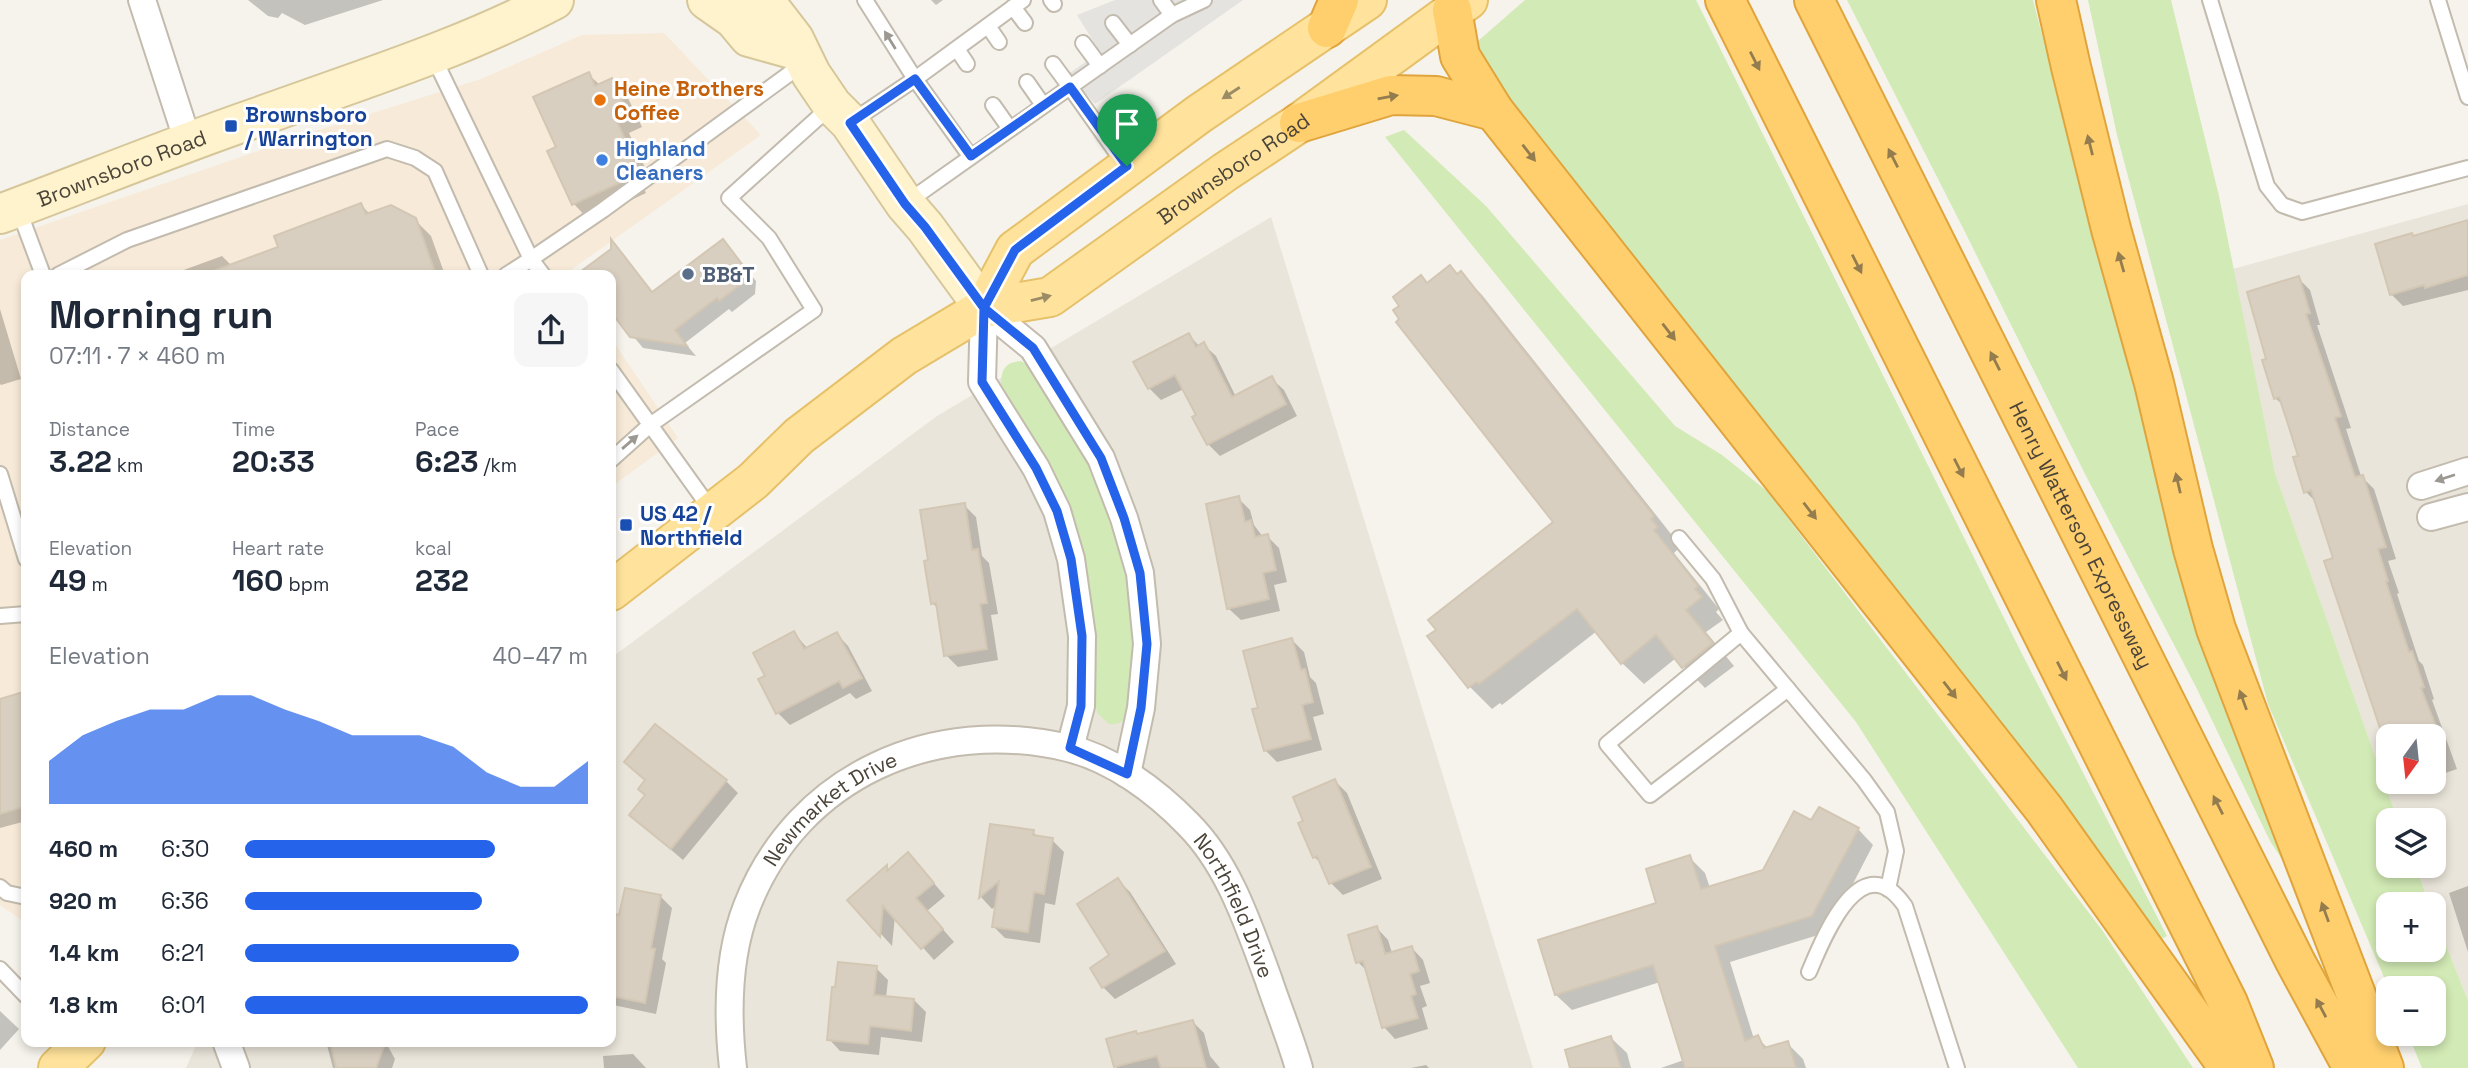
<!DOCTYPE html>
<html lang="en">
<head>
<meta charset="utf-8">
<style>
  body { margin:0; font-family:"Space Grotesk",sans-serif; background:#f6f6f7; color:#1f2937; height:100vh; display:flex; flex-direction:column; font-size:26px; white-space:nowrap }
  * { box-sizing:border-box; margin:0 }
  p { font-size:23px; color:#747a83 }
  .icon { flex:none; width:38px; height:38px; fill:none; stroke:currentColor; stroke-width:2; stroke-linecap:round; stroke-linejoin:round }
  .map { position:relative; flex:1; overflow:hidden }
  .drawer { position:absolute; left:21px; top:270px; width:595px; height:777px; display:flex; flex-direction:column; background:#fff; border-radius:14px; box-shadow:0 4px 10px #0003 }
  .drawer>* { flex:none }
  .needle { width:46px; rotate:195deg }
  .buttons { position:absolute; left:2376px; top:724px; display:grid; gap:14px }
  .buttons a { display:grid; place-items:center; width:70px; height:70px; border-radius:14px; background:#fff; box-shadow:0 4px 10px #0003; font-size:35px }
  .pin { position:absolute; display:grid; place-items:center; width:60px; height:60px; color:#fff; margin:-72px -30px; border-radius:50% 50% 50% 0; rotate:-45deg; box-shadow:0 0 7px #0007 }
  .pin .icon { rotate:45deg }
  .round { display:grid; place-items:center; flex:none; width:74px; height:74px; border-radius:14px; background:#f6f6f7 }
  .headline { display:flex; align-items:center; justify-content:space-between; height:119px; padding:0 28px }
  h1 { font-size:38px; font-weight:700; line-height:52px }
  .metrics { display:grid; grid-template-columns:repeat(3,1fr); gap:10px; height:119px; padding:7px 28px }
  .metrics div { display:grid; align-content:center }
  .metrics b { font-size:30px; font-weight:700 }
  .metrics small { font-size:19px; font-weight:400 }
  .metrics p { font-size:19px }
  .chart { height:196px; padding:14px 28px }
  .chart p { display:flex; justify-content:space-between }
  .chart svg { width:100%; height:126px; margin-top:7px; fill:#2563eb; opacity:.7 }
  ul { padding:0 28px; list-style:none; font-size:23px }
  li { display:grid; grid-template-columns:112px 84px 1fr; align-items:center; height:52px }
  li i { height:18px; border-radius:9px; background:#2563eb }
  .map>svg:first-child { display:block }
  .residential { fill:#eae5da; fill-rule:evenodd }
  .commercial { fill:#f7ead8 }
  .green { fill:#d2eab5 }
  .parking { fill:#e5e3e0 }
  .shadow { fill:#0003 }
  .building { fill:#d8cfc1; stroke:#d3c7b4; stroke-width:2 }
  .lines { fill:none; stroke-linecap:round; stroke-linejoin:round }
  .lane-casing { stroke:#c2bbae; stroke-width:18 }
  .street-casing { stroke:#c2bbae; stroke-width:30 }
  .secondary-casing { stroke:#d6c79b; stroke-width:42 }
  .primary-casing { stroke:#e6c16a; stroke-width:42 }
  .highway-casing { stroke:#e0a43c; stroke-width:42 }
  .lane { stroke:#fff; stroke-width:14 }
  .street { stroke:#fff; stroke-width:26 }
  .secondary { stroke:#fff3cd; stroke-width:38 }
  .primary { stroke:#ffe39c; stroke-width:38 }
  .highway { stroke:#ffcf6e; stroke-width:38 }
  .oneway { fill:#9c9892 }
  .oneway2 { fill:#937c4e }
  .oneway3 { fill:#9c8c66 }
  .route-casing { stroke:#fff; stroke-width:14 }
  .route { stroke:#2563eb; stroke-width:9 }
  .food-dot { fill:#e8710a; stroke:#fff; stroke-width:2.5 }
  .transit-dot { fill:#1a4fb4; stroke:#fff; stroke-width:2.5 }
  .shop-dot { fill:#3f7fe0; stroke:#fff; stroke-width:2.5 }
  .service-dot { fill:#5c6f8a; stroke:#fff; stroke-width:2.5 }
  .labels { text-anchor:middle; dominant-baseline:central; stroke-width:6; stroke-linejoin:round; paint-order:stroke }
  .food-label { font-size:21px; font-weight:bold; fill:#c56008; stroke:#fff; text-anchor:start }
  .transit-label { font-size:21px; font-weight:bold; fill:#164399; stroke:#fff; text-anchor:start }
  .shop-label { font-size:21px; font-weight:bold; fill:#366cbe; stroke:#fff; text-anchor:start }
  .street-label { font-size:21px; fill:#4b4439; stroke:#fff }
  .service-label { font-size:21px; font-weight:bold; fill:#4e5e75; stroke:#fff; text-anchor:start }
</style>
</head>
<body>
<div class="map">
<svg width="2468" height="1068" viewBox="0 0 2468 1068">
  <rect width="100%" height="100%" fill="#f6f3ec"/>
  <g class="residential">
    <path d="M2468,204V1001L2434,914V905H2430L2415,866H2434V821H2398L2275,473L2233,269ZM2389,737H2434V782H2389Z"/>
    <path d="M1271,217L1533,1068H186L198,1041H611V658L937,416Z"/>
  </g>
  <g class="commercial">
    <path d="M664,33L761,135L568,272L569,275H26V923L0,905V240L322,129L481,79L582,35Z"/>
    <path d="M611,338L678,438L611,487Z"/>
  </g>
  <g class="green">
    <path d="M1525,0H1696L2020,650L2167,936L2158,941L1482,73L1475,50L1478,41Z"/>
    <path d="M1847,0H2033L2077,170L2291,873L2270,841L2196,687L2086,476L1965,232Z"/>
    <path d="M2088,0H2171L2219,196L2275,473L2398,821H2389V866H2415L2430,905H2389V950H2434V914L2468,1001V1068H2422L2408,1034H2434V989H2389L2268,704L2117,135Z"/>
    <path d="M1404,130L1486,206L1675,426L1722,455L1767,491L2102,930L2193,1068H2078L1856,722L1385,137Z"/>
    <path d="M1021,361L1029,366C1043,386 1060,406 1072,427C1106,489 1128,560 1133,630C1135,656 1132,684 1130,710C1125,721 1121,725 1109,724L1097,713L1095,701L1094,615L1086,569L1071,518L1034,440L1001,384C1001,369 1006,362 1021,361Z"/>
  </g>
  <path class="parking" d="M1115,0H1243L1095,104L1068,74L1100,52L1077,15Z"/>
  <g class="shadow">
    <path d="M248,0H383L305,25L282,13L278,18L268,16Z"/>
    <path d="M931,0H943L936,5Z"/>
    <path d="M588,74L600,85L612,80L627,96L642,127L629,133L649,176L640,180L646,193L589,220L574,204L558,148Z"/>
    <path d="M361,205L370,214L415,220L431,236L445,275H170L222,256L232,266L280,248Z"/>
    <path d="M2468,222V290L2403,306L2391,294L2414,238Z"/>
    <path d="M723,241L756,281L755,294L732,312L729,309L685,343L696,356L643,348L611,309V275L615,247L653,293Z"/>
    <path d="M1460,273L1482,295L1675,539L1671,542L1678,549L1674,553L1719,609L1716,612L1723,620L1706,632L1734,666L1705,688L1676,658L1644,684L1622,663L1597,631L1502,705L1500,703L1492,709L1470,687L1556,522L1428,285Z"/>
    <path d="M2298,278L2310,290L2320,325H2317L2351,428L2346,429L2361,476L2374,489L2396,559L2388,561L2399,593L2397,594L2419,661L2423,665L2434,699L2432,700L2457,769L2434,777V737H2389V748L2326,562L2336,559L2318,504L2306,492L2300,457L2284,406L2275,398L2269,360Z"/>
    <path d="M0,309L21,379L1,385L0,384Z"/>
    <path d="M1189,335L1200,347L1204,345L1216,356L1236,397L1272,379L1284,390L1297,416L1220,456L1208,444L1198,416L1184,389L1161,400L1149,388Z"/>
    <path d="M1238,498L1250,510L1254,525L1263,537L1267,536L1279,548L1287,582L1274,585L1280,611L1241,620L1229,609Z"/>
    <path d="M964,505L976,517L982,556L989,563L998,614L991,615L998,660L958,667L946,655L939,609L932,603L930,562Z"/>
    <path d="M794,633L808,649L837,634L848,646L872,691L856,699L850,693L790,725L778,713L768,677Z"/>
    <path d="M1292,640L1304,652L1310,677L1316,683L1324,714L1313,717L1322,750L1277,762L1265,750L1260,709Z"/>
    <path d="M26,693V821L0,828V701Z"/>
    <path d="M626,762L726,781L738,793L683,860L643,826L646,781Z"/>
    <path d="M1335,781L1347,793L1382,879L1343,895L1331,883L1323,865L1314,857Z"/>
    <path d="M2406,782H2420L2410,786Z"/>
    <path d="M1812,823L1858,829L1873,845L1828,932L1730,962L1754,1039L1757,1038L1768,1048L1787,1043L1803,1059L1806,1068H1661L1684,1060L1660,982L1572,1010L1556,995L1540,941L1658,904L1689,857L1705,873L1710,888L1764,871Z"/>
    <path d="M992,826L1033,832L1039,838L1052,840L1064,852L1055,905L1045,903L1040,943L1005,938L993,926L997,905L992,909L981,897Z"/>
    <path d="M919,866L945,896L927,911L954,942L934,960L895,916L892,946L850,900L887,867L890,870Z"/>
    <path d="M1118,880L1130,892L1176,964L1115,999L1103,987L1111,955Z"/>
    <path d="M2468,886V952L2449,893Z"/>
    <path d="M660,896L672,908L662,959L666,963L656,1014L613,1005L611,1003V915L621,917Z"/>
    <path d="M1377,928L1388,940L1392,953L1412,948L1423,960L1430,983L1420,986L1427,1006L1422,1008L1428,1029L1395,1039L1384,1027L1368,972L1358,962Z"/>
    <path d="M876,968L888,980L886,998L914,1000L926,1012L922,1042L881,1037L879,1055L840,1051L829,1039Z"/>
    <path d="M0,1011L19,1029L0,1050Z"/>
    <path d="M1193,1022L1204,1033L1210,1056L1220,1068H1117L1115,1066L1139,1036Z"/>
    <path d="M1611,1038L1627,1053L1631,1068H1572Z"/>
    <path d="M326,1041H385L395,1059L392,1068H333Z"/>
    <path d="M633,1054L646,1068H604L603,1056Z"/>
    <path d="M1426,1065L1429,1068H1411Z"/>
  </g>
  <g class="building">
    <path d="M589,72L595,86L612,78L627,111L615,117L635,161L626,164L632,177L572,205L547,151L556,147L533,97Z"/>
    <path d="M361,203L366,214L391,205L416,218L436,275H211L210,272L278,247L274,236Z"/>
    <path d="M2468,220V275L2425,288L2424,285L2390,295L2375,244L2412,233L2413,236Z"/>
    <path d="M611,239L652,292L723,239L745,268L744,282L719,301L717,298L675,330L687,346L630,337L611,312V275H576L611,249Z"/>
    <path d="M1450,265L1457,274L1461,271L1654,516L1651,519L1658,527L1654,530L1698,586L1695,589L1702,597L1686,610L1713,643L1682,668L1656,635L1621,664L1577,609L1479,684L1477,682L1468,688L1427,636L1436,630L1428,620L1553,522L1396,322L1399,319L1393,310L1399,306L1393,297L1421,275L1427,283Z"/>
    <path d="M2299,276L2310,313L2306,314L2341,416L2335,418L2355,477L2363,475L2386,547L2378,549L2388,581L2386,582L2409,652L2412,651L2424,687L2421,688L2440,737H2383L2324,561L2333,558L2311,490L2304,493L2293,457L2298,456L2286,418L2279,397L2274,399L2262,360L2266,359L2247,292Z"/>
    <path d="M1189,333L1196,347L1204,342L1232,397L1272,376L1286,404L1207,445L1192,417L1196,415L1175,375L1148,389L1133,362Z"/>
    <path d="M1239,496L1245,522L1251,520L1255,537L1268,534L1276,570L1263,573L1269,599L1227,609L1206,504Z"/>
    <path d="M965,503L972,550L978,549L987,603L980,604L987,649L944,656L936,603L931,604L924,561L928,560L920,510Z"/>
    <path d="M794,631L804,649L837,632L862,678L843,688L839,681L776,714L758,679L765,676L753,653Z"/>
    <path d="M1292,638L1301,670L1305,669L1313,702L1302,705L1311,739L1264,751L1252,709L1258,708L1243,651Z"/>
    <path d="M26,691V806L0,814V699Z"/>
    <path d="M655,724L727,780L671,849L629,815L645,795L638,789L645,780L624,762Z"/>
    <path d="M1335,779L1371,867L1329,884L1317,856L1313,858L1298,823L1303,821L1293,797Z"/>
    <path d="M1819,807L1859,828L1812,916L1715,946L1745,1041L1758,1035L1764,1048L1788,1041L1796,1068H1685L1653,965L1555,995L1538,940L1656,903L1646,869L1690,855L1701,889L1763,870L1794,811L1811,820Z"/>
    <path d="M990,824L1034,830L1033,835L1053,838L1044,894L1034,892L1028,932L992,927L999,881L979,898Z"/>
    <path d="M908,852L934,883L916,898L943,929L921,949L883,906L880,937L847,900L887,865V871Z"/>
    <path d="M1118,878L1165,951L1102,988L1090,968L1109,955L1077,904Z"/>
    <path d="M625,888L661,895L651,948L655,949L645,1003L611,996V913L619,915Z"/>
    <path d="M1377,926L1385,954L1412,946L1419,971L1410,974L1416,994L1411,996L1418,1018L1382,1028L1363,961L1356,963L1348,935Z"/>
    <path d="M838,962L877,966L874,995L914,999L911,1031L870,1026L868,1044L827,1040L832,987H835Z"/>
    <path d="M1193,1020L1206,1068H1161L1157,1056L1114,1067L1106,1039L1136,1031L1137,1034Z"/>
    <path d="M1611,1036L1621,1068H1570L1565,1050Z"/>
    <path d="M330,1041H386L376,1068H336Z"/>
  </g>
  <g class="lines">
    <g class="lane-casing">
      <g id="lane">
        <path d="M865,0L915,79L970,156"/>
        <path d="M1051,0L1054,4"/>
        <path d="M2210,0L2267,186L2282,205L2302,212L2468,168"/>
        <path d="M2438,0L2468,97"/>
        <path d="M1013,7L1025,23"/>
        <path d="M1172,15L1204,0"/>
        <path d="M1113,23L1130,45"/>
        <path d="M988,26L999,42"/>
        <path d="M1083,43L1100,66"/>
        <path d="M957,49L967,64"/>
        <path d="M432,54L531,259L506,275"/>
        <path d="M1027,82L1043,105"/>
        <path d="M993,105L1010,129"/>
        <path d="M851,122L915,79L1023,0"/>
        <path d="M1126,166L1070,87L1172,15L1161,0"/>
        <path d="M906,203L1070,87L1053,64"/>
        <path d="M18,208L43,275"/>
        <path d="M58,275L127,240L387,149L415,158L435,171L481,275"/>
        <path d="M543,275L531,259L603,210L804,63"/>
        <path d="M611,370L712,511"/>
        <path d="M611,460L650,425L814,310L769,238L729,198L831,106"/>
        <path d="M0,474L26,559"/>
        <path d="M1679,538L1713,579L1741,633L1864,780L1887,812L1896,851L1888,889"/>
        <path d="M0,616L26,614"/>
        <path d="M1741,633L1607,744L1650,795L1788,689"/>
        <path d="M0,887L7,893L26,897"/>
        <path d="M0,969L26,996"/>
        <path d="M1809,972C1823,939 1861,842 1905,906L1957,1068"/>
      </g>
    </g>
    <g class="street-casing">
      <g id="street">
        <path d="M142,0L188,142"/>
        <path d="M984,308L1033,348L1101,458L1124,518L1140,573L1147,644L1141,708L1127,774"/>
        <path d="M984,308L982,382L1036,468L1057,511L1071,559L1082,636L1081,706L1070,748"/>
        <path d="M2421,486L2468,471"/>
        <path d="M2431,517L2468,507"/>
        <path d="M226,1041L236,1068"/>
        <path id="s1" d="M733,1068C727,1015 727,957 747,906C798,775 935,716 1068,748C1113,759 1156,791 1188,824C1229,865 1248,924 1268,978C1278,1008 1290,1037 1299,1068"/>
      </g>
    </g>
    <g class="secondary-casing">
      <g id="secondary">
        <path d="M707,0L734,19L749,37L799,51"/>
        <path d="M739,0L774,13L794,39L811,74L832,105L850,123L905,204L925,227L984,308"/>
        <path id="s2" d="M0,214C86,182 171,147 258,117C357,81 461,49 554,0"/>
      </g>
    </g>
    <g class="primary-casing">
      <g id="primary">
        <path d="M984,308L1015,250L1199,114L1367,0"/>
        <path id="s3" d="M611,591L753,481L799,436L904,356L984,308L1050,297L1225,172L1299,123L1468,0"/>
        <path d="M58,1068L86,1041"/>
      </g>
    </g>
    <g class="highway-casing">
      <g id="highway">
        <path d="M1725,0L2228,1003L2254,1068"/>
        <path id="s4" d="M1814,0L2295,961L2353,1068"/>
        <path d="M2056,0L2071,67L2111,229L2154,383L2193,549L2216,629L2384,1068"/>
        <path d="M1452,10L1460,56L1494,111L2044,809L2229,1068"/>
        <path d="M1327,28L1339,0"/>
        <path d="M1299,123L1391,95L1436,96L1494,111"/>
      </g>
    </g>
    <use href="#lane" class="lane"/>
    <use href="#street" class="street"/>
    <use href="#secondary" class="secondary"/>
    <use href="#primary" class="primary"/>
    <use href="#highway" class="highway"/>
  </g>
  <defs><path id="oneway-solid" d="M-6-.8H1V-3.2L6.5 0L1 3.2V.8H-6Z" transform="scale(1.75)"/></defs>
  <g class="oneway">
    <use href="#oneway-solid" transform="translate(890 40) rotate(-122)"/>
    <use href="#oneway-solid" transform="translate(630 442) rotate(-41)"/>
    <use href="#oneway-solid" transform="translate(2445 478) rotate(162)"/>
  </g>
  <g class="oneway2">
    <use href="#oneway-solid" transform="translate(1755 61) rotate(63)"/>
    <use href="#oneway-solid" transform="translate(1388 97) rotate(-10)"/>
    <use href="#oneway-solid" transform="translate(2090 145) rotate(-104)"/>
    <use href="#oneway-solid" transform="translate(1529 153) rotate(52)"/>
    <use href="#oneway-solid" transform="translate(1893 158) rotate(-117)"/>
    <use href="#oneway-solid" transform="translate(2121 262) rotate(-106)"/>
    <use href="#oneway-solid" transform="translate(1857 264) rotate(63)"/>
    <use href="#oneway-solid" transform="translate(1669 332) rotate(52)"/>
    <use href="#oneway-solid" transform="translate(1995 361) rotate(-117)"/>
    <use href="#oneway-solid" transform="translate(1959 468) rotate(63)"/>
    <use href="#oneway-solid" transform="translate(2178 483) rotate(-103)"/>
    <use href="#oneway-solid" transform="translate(1810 511) rotate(52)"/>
    <use href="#oneway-solid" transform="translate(2062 671) rotate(63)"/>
    <use href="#oneway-solid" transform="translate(1950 690) rotate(52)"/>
    <use href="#oneway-solid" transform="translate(2243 700) rotate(-110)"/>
    <use href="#oneway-solid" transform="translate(2218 805) rotate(-117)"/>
    <use href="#oneway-solid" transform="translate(2325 912) rotate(-110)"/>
    <use href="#oneway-solid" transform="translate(2321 1008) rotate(-118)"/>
  </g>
  <g class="oneway3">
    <use href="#oneway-solid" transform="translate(1231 93) rotate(147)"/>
    <use href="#oneway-solid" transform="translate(1041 298) rotate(-14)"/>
  </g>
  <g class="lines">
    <g class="route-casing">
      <path id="route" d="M1127,166L1070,87L971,156L915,79L850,123L905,204L925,227L984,308L982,382L1036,468L1057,511L1071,559L1082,636L1081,706L1070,748L1127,774L1141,708L1147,644L1140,573L1124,518L1101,458L1033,348L984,308L1015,250L1127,166"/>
    </g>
    <use href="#route" class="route"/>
  </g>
  <circle class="food-dot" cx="600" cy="100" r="7"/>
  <g class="transit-dot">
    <rect x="224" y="119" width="14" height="14" rx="3.5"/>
    <rect x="619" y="518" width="14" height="14" rx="3.5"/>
  </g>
  <circle class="shop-dot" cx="602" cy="160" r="7"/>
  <circle class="service-dot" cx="688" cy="274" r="7"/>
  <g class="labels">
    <g class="food-label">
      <text x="614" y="88">Heine Brothers<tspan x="614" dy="24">Coffee</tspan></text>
    </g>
    <g class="transit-label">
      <text x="245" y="114">Brownsboro<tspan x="245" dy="24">/ Warrington</tspan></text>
      <text x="640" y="513">US 42 /<tspan x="640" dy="24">Northfield</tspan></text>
    </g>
    <g class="shop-label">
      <text x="616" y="148">Highland<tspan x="616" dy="24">Cleaners</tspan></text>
    </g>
    <g class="street-label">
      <text stroke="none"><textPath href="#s2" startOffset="130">Brownsboro Road</textPath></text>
      <text stroke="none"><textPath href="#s3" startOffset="760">Brownsboro Road</textPath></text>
      <text stroke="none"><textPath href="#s4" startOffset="598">Henry Watterson Expressway</textPath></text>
      <text stroke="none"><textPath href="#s1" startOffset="296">Newmarket Drive</textPath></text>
      <text stroke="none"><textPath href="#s1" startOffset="794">Northfield Drive</textPath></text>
    </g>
    <g class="service-label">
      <text x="702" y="274">BB&amp;T</text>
    </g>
  </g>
</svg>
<div class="buttons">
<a><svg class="needle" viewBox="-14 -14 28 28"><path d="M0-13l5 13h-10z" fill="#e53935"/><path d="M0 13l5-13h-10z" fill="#747a83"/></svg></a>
<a><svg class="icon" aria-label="layers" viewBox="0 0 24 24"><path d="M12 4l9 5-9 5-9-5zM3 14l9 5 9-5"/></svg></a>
<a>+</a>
<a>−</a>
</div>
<div class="pin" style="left:1127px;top:166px;background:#1e9e55"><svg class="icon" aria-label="arrive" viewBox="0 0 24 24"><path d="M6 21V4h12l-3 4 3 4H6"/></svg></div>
<section class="drawer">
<div class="headline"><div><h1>Morning run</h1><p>07:11 · 7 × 460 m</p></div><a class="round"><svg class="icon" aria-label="share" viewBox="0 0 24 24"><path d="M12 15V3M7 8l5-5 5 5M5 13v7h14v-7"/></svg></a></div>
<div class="metrics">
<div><p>Distance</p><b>3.22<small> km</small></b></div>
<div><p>Time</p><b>20:33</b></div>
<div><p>Pace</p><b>6:23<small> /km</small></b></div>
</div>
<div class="metrics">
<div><p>Elevation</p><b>49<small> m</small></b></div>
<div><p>Heart rate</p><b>160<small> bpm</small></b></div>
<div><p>kcal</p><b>232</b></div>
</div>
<div class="chart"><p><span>Elevation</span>40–47 m</p>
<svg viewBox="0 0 160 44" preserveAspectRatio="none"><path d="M0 44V29L10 20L20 15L30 11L40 11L50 6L60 6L70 11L80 15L90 20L100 20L110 20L120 24L130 33L140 38L150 38L160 29V44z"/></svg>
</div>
<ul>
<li><b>460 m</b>6:30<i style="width:73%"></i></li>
<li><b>920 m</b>6:36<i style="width:69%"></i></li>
<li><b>1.4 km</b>6:21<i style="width:80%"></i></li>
<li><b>1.8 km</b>6:01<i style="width:100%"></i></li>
</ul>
</section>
</div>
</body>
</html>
